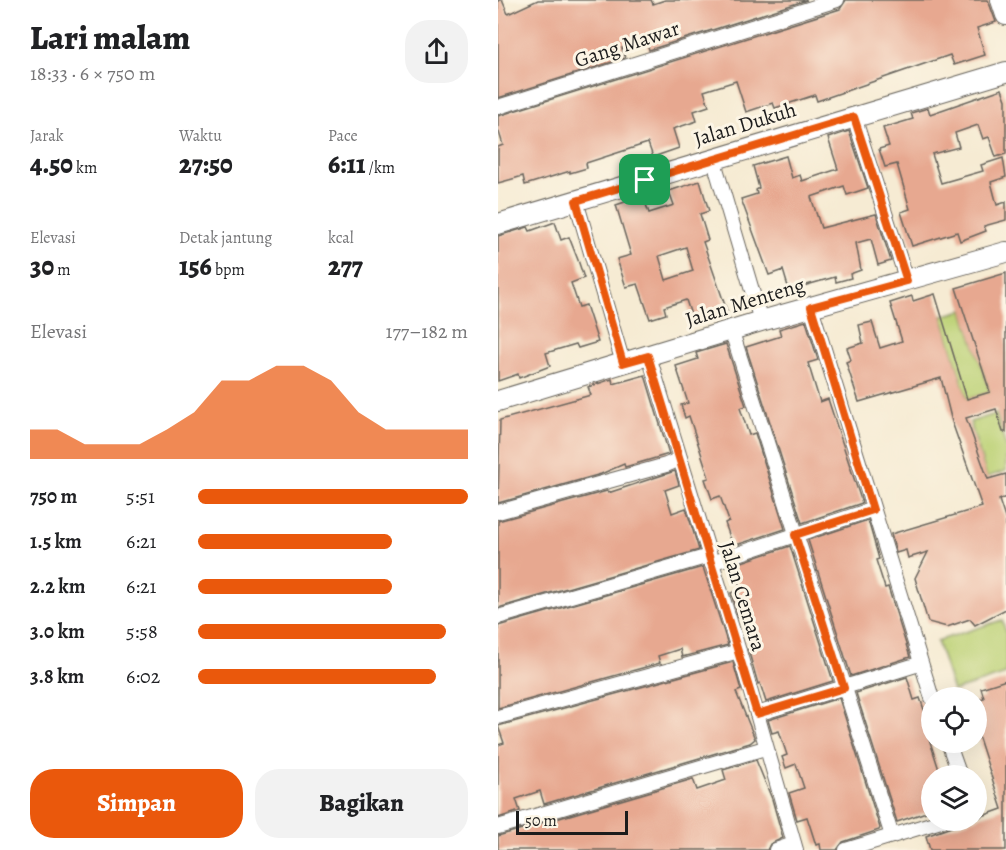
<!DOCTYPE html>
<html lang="id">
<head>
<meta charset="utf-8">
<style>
  body { margin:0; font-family:Alegreya,serif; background:#f2f2f2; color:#202124; height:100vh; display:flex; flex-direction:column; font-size:22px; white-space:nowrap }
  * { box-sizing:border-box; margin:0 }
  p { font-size:20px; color:#757577 }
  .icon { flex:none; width:33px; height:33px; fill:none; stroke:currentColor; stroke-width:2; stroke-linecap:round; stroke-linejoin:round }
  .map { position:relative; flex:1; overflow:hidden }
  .details { display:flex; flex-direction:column; background:#fff; width:498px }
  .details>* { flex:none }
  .controls { position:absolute; left:423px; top:687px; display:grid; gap:12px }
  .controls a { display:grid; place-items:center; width:66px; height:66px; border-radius:50%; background:#fff; box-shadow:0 6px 24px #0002; font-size:30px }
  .scale { position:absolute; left:18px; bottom:15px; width:112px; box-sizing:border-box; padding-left:6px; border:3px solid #1c1c1c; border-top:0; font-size:16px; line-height:21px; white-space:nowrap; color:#1c1c1c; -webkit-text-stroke:4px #fcf5e5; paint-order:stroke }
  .pin { position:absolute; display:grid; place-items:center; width:51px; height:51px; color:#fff; margin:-26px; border-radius:12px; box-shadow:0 3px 9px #0006 }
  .round { display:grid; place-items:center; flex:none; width:63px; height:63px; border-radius:24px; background:#f2f2f2 }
  .summary { display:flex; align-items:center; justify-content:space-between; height:102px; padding:0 30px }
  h1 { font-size:33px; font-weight:800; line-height:45px }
  .stats { display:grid; grid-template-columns:repeat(3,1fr); gap:9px; height:102px; padding:6px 30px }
  .stats div { display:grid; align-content:center }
  .stats b { font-size:26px; font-weight:800 }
  .stats small { font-size:16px; font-weight:400 }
  .stats p { font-size:16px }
  .chart { height:168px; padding:12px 30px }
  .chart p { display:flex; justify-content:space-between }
  .chart svg { width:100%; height:108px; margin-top:6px; fill:#ea580c; opacity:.7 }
  .action { display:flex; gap:12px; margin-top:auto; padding:12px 30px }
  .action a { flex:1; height:69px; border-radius:24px; background:#ea580c; color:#fff; font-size:24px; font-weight:800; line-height:69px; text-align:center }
  .action a+a { background:#f2f2f2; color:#202124 }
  ul { padding:0 30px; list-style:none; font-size:20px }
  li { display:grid; grid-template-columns:96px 72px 1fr; align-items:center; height:45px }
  li i { height:15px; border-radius:8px; background:#ea580c }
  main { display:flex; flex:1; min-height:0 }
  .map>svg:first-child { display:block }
  .green { fill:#bcd175; stroke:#6c7648; stroke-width:1.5 }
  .building { fill:#e7a890; fill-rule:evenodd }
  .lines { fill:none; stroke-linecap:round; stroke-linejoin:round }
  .street-casing { stroke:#68645c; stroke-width:16 }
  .secondary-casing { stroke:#68645c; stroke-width:22 }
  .street { stroke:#fff; stroke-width:14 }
  .secondary { stroke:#fff; stroke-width:20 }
  .route-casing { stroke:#fff; stroke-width:12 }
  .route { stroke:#ea580c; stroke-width:8 }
  .labels { text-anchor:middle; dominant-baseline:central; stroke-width:6; stroke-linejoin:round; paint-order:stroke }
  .street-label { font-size:21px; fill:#1c1c1c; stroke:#fcf5e5 }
</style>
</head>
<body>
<main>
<section class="details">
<div class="summary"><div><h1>Lari malam</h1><p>18:33 · 6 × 750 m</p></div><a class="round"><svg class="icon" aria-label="share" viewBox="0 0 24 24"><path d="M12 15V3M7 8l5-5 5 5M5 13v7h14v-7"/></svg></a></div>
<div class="stats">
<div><p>Jarak</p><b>4.50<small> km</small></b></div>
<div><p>Waktu</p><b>27:50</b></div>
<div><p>Pace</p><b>6:11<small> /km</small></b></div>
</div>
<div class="stats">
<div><p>Elevasi</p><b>30<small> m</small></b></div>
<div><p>Detak jantung</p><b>156<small> bpm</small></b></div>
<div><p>kcal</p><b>277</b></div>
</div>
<div class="chart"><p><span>Elevasi</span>177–182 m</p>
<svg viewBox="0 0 160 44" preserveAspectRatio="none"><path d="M0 44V32L10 32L20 38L30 38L40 38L50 32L60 25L70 12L80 12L90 6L100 6L110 12L120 25L130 32L140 32L150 32L160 32V44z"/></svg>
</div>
<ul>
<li><b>750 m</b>5:51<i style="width:100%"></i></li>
<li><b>1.5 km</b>6:21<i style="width:72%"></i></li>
<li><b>2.2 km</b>6:21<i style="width:72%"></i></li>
<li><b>3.0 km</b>5:58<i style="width:92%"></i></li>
<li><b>3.8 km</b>6:02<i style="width:88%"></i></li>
</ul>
<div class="action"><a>Simpan</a><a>Bagikan</a></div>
</section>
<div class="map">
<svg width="508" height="850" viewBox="0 0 508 850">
  <rect width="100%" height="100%" fill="#fcf5e5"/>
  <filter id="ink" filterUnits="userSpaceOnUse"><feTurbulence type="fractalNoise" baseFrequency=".0167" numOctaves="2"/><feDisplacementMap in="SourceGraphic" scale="12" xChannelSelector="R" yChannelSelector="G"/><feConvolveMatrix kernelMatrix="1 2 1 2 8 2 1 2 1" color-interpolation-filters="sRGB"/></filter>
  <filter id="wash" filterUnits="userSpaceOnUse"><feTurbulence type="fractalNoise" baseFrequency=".008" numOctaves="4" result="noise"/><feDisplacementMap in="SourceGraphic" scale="24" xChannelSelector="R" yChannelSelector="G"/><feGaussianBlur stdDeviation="1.35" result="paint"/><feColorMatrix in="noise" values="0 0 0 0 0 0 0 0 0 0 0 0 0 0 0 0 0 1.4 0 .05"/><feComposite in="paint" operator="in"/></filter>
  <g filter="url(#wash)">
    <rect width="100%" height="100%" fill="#f6ebd3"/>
    <g class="green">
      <path d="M465,310L492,392L469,399L444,316Z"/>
      <path d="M498,414L508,447V471L489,477L472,422Z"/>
      <path d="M504,620L508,632V674L455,691L439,641Z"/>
    </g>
    <g id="blocks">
      <g class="building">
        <path d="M0,0H4L10,14L40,0H153L155,4L167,0H309L151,50L148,39L124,48L127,58L0,98Z"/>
        <path d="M348,0H490L498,22L479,28L487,55L456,65L452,55L319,101L317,95L277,108L275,103L248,112L238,81L206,91L211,106L196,111L199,121L175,129L181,148L155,157L150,143L88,163L89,168L72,173V171L27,185L25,176L0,183V147L5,145L0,129V116L342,9Z"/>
        <path d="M504,89L508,100V154L498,157L491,137L485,139L480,125L457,133L461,147L434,154L443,183L485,171L483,165L505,158L508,177L493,182L499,205L508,202V220L486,226L488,231L462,241L459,232L414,246L403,212L412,209L399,164L387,167L381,149L391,146L385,128L415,119L413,113L430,108L432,114Z"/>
        <path d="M351,131L370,188L349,195L346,186L313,197L323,228L378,214L393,261L380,265L373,239L358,243L363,270L352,274L353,278L338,282L337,277L291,290L285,270L271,275L243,199L259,194L258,190L261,188L255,166L288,156L294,178L302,175L304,181L340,169L330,138Z"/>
        <path d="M202,181L211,211L202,214L210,240L205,242L230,314L216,318L215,314L195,321L188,300L166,307L168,314L152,319L140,284L128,287L119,259L133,255L118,205L145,196L151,213L176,205L171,191ZM188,247L195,271L168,280L161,256Z"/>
        <path d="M57,222L63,240L71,237L80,260L86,278L73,283L81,307L88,305L100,342L80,348L78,344L48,353L52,366L21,378L20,374L0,381V236L30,227L32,231Z"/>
        <path d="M508,273V432H505L498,409L468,418L490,479L508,474V497L501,500L508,521V609L477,625L472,619L449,627L430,622L417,578L430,552L410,558L408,550L398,553L393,534L484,507L454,422L443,378L361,402L348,362L353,360L349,348L365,343L361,325L374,322L382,348L404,341L392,303L414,296L415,301L437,294L469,399L492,392L458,288Z"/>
        <path d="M308,321L320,360L310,363L322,402L330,399L364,503L304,523L248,347L283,336L281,329Z"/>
        <path d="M228,344L248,406L242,408L251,435L257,433L287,529L235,546L227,523L231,521L222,496L214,499L207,479L211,478L206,462L191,416L187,418L183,405L190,403L178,366L200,359L198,353Z"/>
        <path d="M147,375L171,454L127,467L126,464L103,474L0,503L2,420L93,395L90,387L114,379L115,384Z"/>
        <path d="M177,471L181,485L167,490L174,513L188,508L201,550L0,608V521L109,491L110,493Z"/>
        <path d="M370,520L381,559L378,560L387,588L390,587L412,657L353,676L310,540Z"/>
        <path d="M292,546L335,681L268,702L262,683L260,684L250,649L259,646L248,614L240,617L233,593L243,589L235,565Z"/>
        <path d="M205,567L230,645L184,657L182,649L160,656L162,663L0,708V626Z"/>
        <path d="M235,662L243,690L238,692L257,739L252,743L46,804L42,791L18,799L22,811L0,818V745L6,743L0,726Z"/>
        <path d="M409,677L416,700L422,698L430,721L426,723L443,776H434V810L399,822L358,693Z"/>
        <path d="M508,680V850H432L428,836L504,809L478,729V700L486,698L483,688Z"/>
        <path d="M341,698L382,828L381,830L345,842L339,850H323L322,844L318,845L309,817L299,820L291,793L306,788L298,764L288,768L284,757L289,755L281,731L274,733L270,720Z"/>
        <path d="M258,760L274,799L285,838L272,844L269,850H0V836L195,779L199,790L228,780L225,770Z"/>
      </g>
    </g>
  </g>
  <g filter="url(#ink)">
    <use href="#blocks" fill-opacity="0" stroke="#68645c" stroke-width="1.5"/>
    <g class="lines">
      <g class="street-casing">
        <g id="street">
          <path d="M0,107L339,0"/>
          <path d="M356,117L409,281"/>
          <path d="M215,158L263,321"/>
          <path d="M78,201L125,363"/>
          <path d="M313,307L434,698"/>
          <path d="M234,332L394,836"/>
          <path d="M151,356L241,651L298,850"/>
          <path d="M0,512L168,465L182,459"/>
          <path d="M213,563L375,509"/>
          <path d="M0,617L211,556"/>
          <path d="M259,714L421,664"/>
          <path d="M0,717L241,651"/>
          <path d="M450,742L462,776"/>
          <path d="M0,827L267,748"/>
          <path d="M278,850L296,844"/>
          <path d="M348,850L446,820"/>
        </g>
      </g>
      <g class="secondary-casing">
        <g id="secondary">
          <path d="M503,0L508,15"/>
          <path d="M0,224L508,72"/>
          <path d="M0,401L263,321L508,252"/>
        </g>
      </g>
      <use href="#street" class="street"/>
      <use href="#secondary" class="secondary"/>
    </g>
  </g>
  <g class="lines" filter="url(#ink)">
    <g class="route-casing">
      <path id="route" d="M356,117L409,281L313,307L375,510L297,535L346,688L259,714L150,356L125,363L78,201Z"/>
    </g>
    <use href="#route" class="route"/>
  </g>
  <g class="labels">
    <g class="street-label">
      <text transform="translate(129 44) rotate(-18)">Gang Mawar</text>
      <text transform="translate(247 124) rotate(-17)">Jalan Dukuh</text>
      <text transform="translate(247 302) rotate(-17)">Jalan Menteng</text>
      <text transform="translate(245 596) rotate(73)">Jalan Cemara</text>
    </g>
  </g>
</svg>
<div class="controls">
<a><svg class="icon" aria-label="locate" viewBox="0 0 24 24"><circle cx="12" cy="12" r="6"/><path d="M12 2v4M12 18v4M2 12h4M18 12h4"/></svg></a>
<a><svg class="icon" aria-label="layers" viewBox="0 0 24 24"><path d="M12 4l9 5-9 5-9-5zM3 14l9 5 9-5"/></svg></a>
</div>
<div class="scale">50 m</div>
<div class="pin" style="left:147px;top:180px;background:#1e9e55"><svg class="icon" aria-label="arrive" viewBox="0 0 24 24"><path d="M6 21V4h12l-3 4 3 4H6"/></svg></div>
</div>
</main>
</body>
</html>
